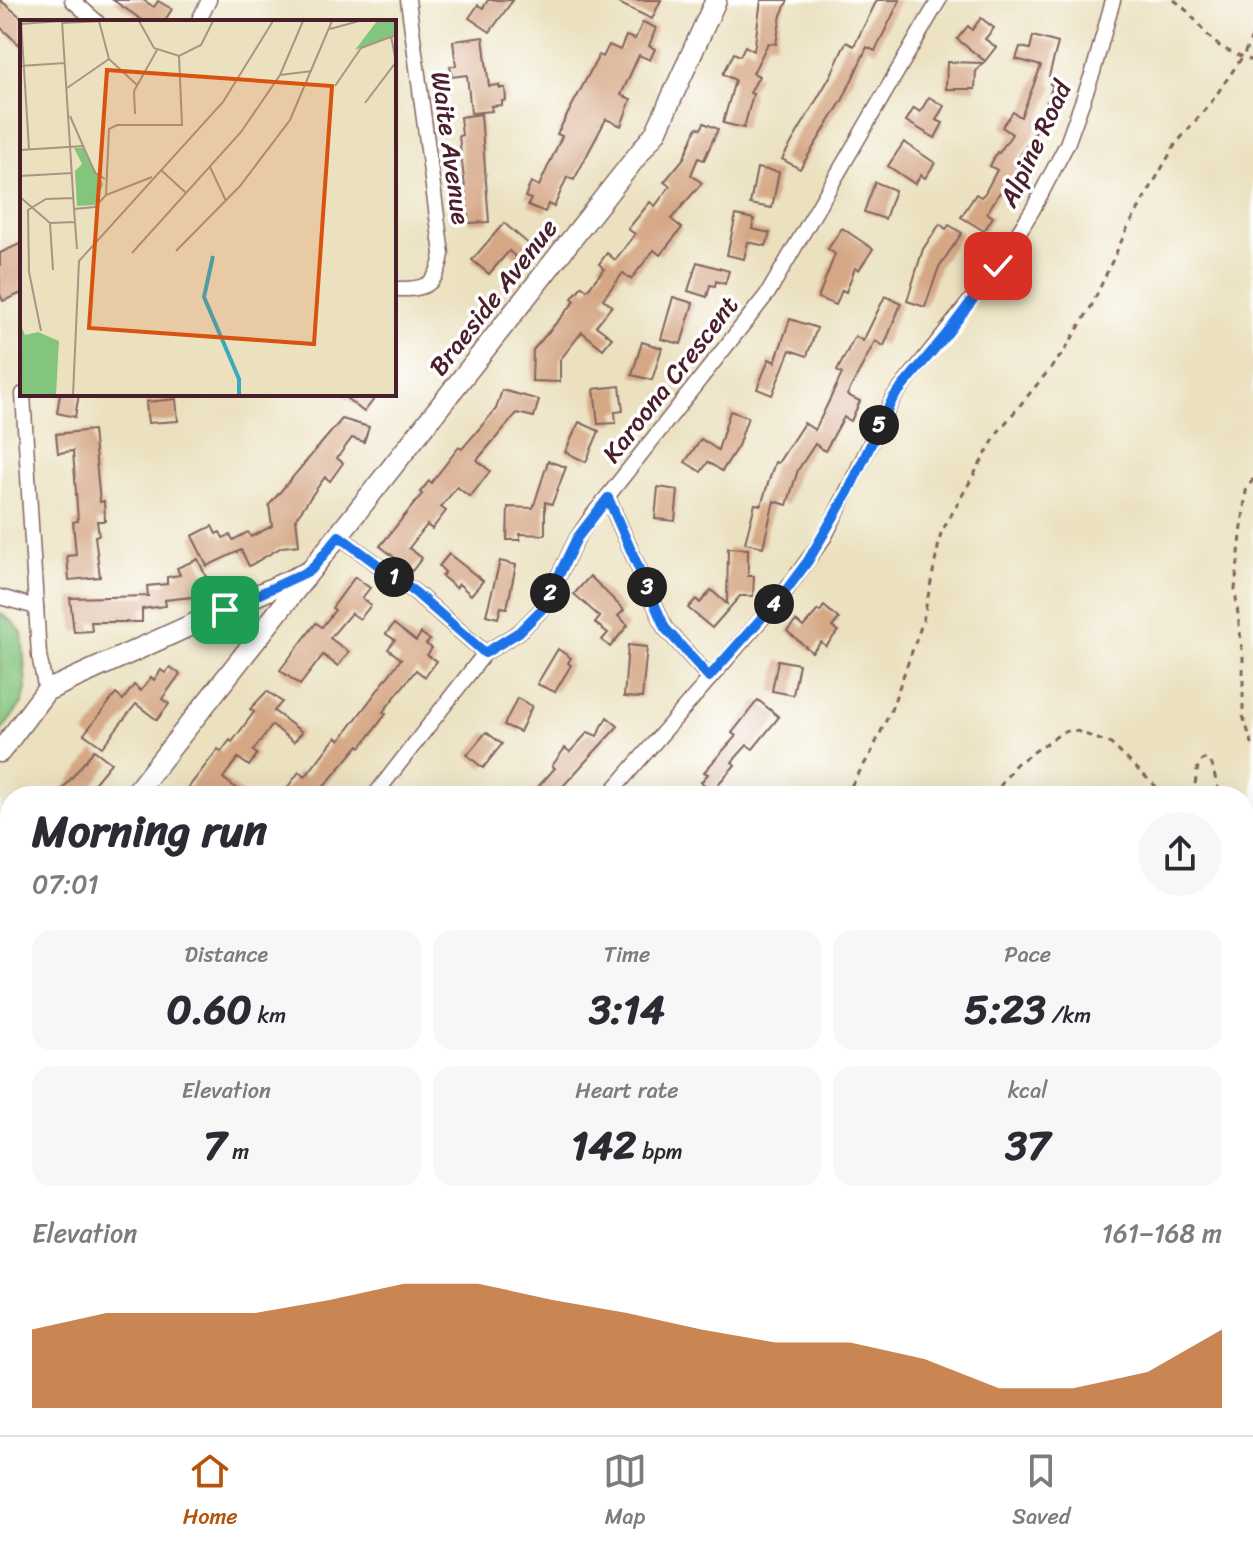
<!DOCTYPE html>
<html lang="en">
<head>
<meta charset="utf-8">
<style>
  body { margin:0; font-family:Sriracha,sans-serif; background:#f7f7f7; color:#2b2b33; height:100vh; display:flex; flex-direction:column; font-size:30px; white-space:nowrap }
  * { box-sizing:border-box; margin:0 }
  p { font-size:26px; color:#7c7c81 }
  .icon { flex:none; width:44px; height:44px; fill:none; stroke:currentColor; stroke-width:2; stroke-linecap:round; stroke-linejoin:round }
  .map { position:relative; flex:1; overflow:hidden }
  .side { position:absolute; left:0px; top:786px; width:1254px; height:650px; display:flex; flex-direction:column; background:#fff; border-radius:32px 32px 0 0; box-shadow:0 8px 32px #0002 }
  .side>* { flex:none }
  .pin { position:absolute; display:grid; place-items:center; width:68px; height:68px; color:#fff; margin:-34px; border-radius:16px; box-shadow:0 4px 12px #0006 }
  .km { position:absolute; width:40px; height:40px; margin:-20px; border-radius:50%; background:#222; color:#fff; font-size:22px; line-height:40px; text-align:center }
  .round { display:grid; place-items:center; flex:none; width:84px; height:84px; border-radius:42px; background:#f7f7f7 }
  .overview { display:flex; align-items:center; justify-content:space-between; height:136px; padding:0 32px }
  h1 { font-size:44px; font-weight:800; line-height:60px }
  .metrics { display:grid; grid-template-columns:repeat(3,1fr); gap:12px; height:136px; padding:8px 32px }
  .metrics div { display:grid; align-content:center; border-radius:20px; background:#f7f7f7; text-align:center }
  .metrics b { font-size:40px; font-weight:800 }
  .metrics small { font-size:22px; font-weight:400 }
  .metrics p { font-size:22px }
  .chart { height:224px; padding:16px 32px }
  .chart p { display:flex; justify-content:space-between }
  .chart svg { width:100%; height:144px; margin-top:8px; fill:#b45309; opacity:.7 }
  .tabs { display:flex; justify-content:space-around; align-items:center; height:112px; border-top:2px solid #e1e1e2; background:#fff; font-size:22px; color:#7c7c81 }
  .tabs a { display:grid; justify-items:center; gap:4px }
  .tabs .current { color:#b45309 }
  .map>svg:first-child { display:block }
  .green { fill:#84c57e; stroke:#677254; stroke-width:2 }
  .lines { fill:none; stroke-linecap:round; stroke-linejoin:round }
  .stream { stroke:#3da9bd; stroke-width:4 }
  .building { fill:#d5a785 }
  .street-casing { stroke:#82635f; stroke-width:17 }
  .secondary-casing { stroke:#82635f; stroke-width:23 }
  .path { stroke:#82635f; stroke-width:3; stroke-dasharray:6 6; stroke-linecap:butt }
  .street { stroke:#fff; stroke-width:14 }
  .secondary { stroke:#fff; stroke-width:20 }
  .route-casing { stroke:#fff; stroke-width:16 }
  .route { stroke:#1a73e8; stroke-width:10 }
  .labels { text-anchor:middle; dominant-baseline:central; stroke-width:7; stroke-linejoin:round; paint-order:stroke }
  .street-label { font-size:26px; fill:#4a1f2b; stroke:#fff }
  .inset-river { fill:none; stroke:#3da9bd; stroke-width:4 }
  .inset-road { fill:none; stroke:#ab9384; stroke-width:2 }
  .view { fill:#d8530f; fill-opacity:0.15; stroke:#d8530f; stroke-width:4 }
  .inset-edge { fill:none; stroke:#4a1f2b; stroke-width:4 }
</style>
</head>
<body>
<div class="map">
<svg width="1253" height="1435" viewBox="0 0 1253 1435">
  <rect width="100%" height="100%" fill="#fff"/>
  <filter id="ink" filterUnits="userSpaceOnUse"><feTurbulence type="fractalNoise" baseFrequency=".0125" numOctaves="2"/><feDisplacementMap in="SourceGraphic" scale="16" xChannelSelector="R" yChannelSelector="G"/><feConvolveMatrix kernelMatrix="1 2 1 2 8 2 1 2 1" color-interpolation-filters="sRGB"/></filter>
  <filter id="wash" filterUnits="userSpaceOnUse"><feTurbulence type="fractalNoise" baseFrequency=".006" numOctaves="4" result="noise"/><feDisplacementMap in="SourceGraphic" scale="32" xChannelSelector="R" yChannelSelector="G"/><feGaussianBlur stdDeviation="1.8" result="paint"/><feColorMatrix in="noise" values="0 0 0 0 0 0 0 0 0 0 0 0 0 0 0 0 0 1.4 0 .05"/><feComposite in="paint" operator="in"/></filter>
  <g filter="url(#wash)">
    <rect width="100%" height="100%" fill="#ebe1bf"/>
    <path class="green" d="M0,613L14,623L22,633L26,689L22,703L0,733Z"/>
    <g class="lines">
      <path class="stream" d="M717,1426L721,1435"/>
    </g>
    <g id="blocks">
      <g class="building">
        <path d="M0,0L22,18V47L0,27Z"/>
        <path d="M113,0H143L154,7L158,1L172,9L164,22H145Z"/>
        <path d="M488,0H513L490,32L469,18L478,5L483,8Z"/>
        <path d="M612,0H661L652,19Z"/>
        <path d="M761,0H788L781,15L776,44L768,43L753,73L759,76L750,93L753,94L744,128L723,123L735,80L723,74L734,53L740,56L745,46L754,51Z"/>
        <path d="M877,0H900L875,51L867,47L843,99L800,169L782,159L831,75L846,42L854,46Z"/>
        <path d="M981,18L994,28L985,39L996,47L985,61L957,39L968,26L972,30Z"/>
        <path d="M643,22L656,28L649,46L655,49L650,60L639,55L621,95L631,99L621,126L606,119L574,180L567,177L554,207L548,204L545,212L528,205L531,199L525,197L531,182L539,186L562,136L557,134L599,55L603,57L609,45L620,50L626,36L635,39Z"/>
        <path d="M1033,36L1058,43L1049,76L1052,78L1050,84L1053,85L1040,120L1042,122L1016,162L1022,165L1004,194L1000,192L987,213L993,217L984,231L961,217L976,194L981,197L985,193L997,170L990,166L997,152L999,153L1012,134L1002,127L1013,112L1021,117L1041,66L1016,59L1020,47L1030,49Z"/>
        <path d="M483,37L489,86L499,85L500,88H505L506,100L502,101V105L491,106L492,111L471,113L467,75L452,77L450,66H456L453,41Z"/>
        <path d="M947,62L983,63L976,71L975,89H946Z"/>
        <path d="M929,97L944,106L936,120L943,123L935,138L906,121L914,108L920,112Z"/>
        <path d="M481,114L489,222L469,223L459,136L462,135L460,117Z"/>
        <path d="M704,123L718,129L704,160L698,158L691,175L702,183L671,219L682,228L660,255L654,250L631,279L623,273L603,299L612,306L596,326L612,338L603,349L582,332L560,360V382L532,381L533,350L575,301L572,298L582,286L587,290L604,269L599,264L607,253L615,260L635,234L628,229L650,202L655,206L670,186L664,182L684,158L697,127L701,129Z"/>
        <path d="M904,142L935,163L925,178L921,175L915,184L888,166Z"/>
        <path d="M757,168L779,172L772,208L750,204Z"/>
        <path d="M875,182L895,190L885,219L864,212Z"/>
        <path d="M736,215L754,219L752,229L770,233L766,246L748,242L744,259L727,255Z"/>
        <path d="M504,223L531,246L519,260L509,251L489,274L472,260Z"/>
        <path d="M940,224L946,229L949,225L962,233L939,267L925,307L907,301L923,249Z"/>
        <path d="M842,228L873,249L859,270L855,268L846,292L842,290L836,305L818,298L835,254L828,249Z"/>
        <path d="M22,243V293L3,301L0,294V253Z"/>
        <path d="M697,262L729,271L725,284L716,281L715,286L710,285L707,297L688,291Z"/>
        <path d="M885,296L901,304L884,346L875,341L847,395L860,401L851,421L844,417L825,451L815,444L798,470L787,505L774,501L763,547L745,543L755,504L761,505L775,462L778,463L804,423L815,430L842,374L837,371L855,336L863,341Z"/>
        <path d="M673,297L693,303L681,344L661,339Z"/>
        <path d="M790,319L817,328L807,356L790,350L772,395L757,389L769,359L775,362Z"/>
        <path d="M642,342L662,348L652,380L632,375Z"/>
        <path d="M620,386L623,411L615,412L616,423L598,424L594,389Z"/>
        <path d="M502,390L539,400L534,417L517,413L477,460L490,471L470,497L457,487L441,507L446,511L432,529L427,525L409,548L422,558L412,571L380,546L422,494L420,492L429,481L431,483L459,447L462,449L496,409Z"/>
        <path d="M60,394H79L75,417L57,413Z"/>
        <path d="M341,394H378L364,412Z"/>
        <path d="M176,399L178,421L148,423L146,402Z"/>
        <path d="M730,411L748,417L738,446L722,471L708,462L701,472L685,462L701,439L718,450Z"/>
        <path d="M342,419L369,427L364,442L352,438L337,458L343,463L330,481L325,477L296,518L299,545L282,547L249,566L241,550L207,566L192,536L212,526L216,534L220,532L223,538L230,535L233,540L248,532L251,537L272,526L269,505Z"/>
        <path d="M579,422L599,431L586,462L565,452Z"/>
        <path d="M93,430L100,502L104,501L105,521H97L99,535L95,536L100,577L69,580L67,556L76,555L73,522L78,521L73,451L58,453L56,434Z"/>
        <path d="M548,461L566,467L552,504L545,502V535L520,534V540H507L508,507L533,508Z"/>
        <path d="M658,487L678,490L675,521L655,519Z"/>
        <path d="M728,548L748,549V576H754L753,596H740L712,628L688,608L696,599L700,603L711,590L727,604Z"/>
        <path d="M449,554L483,581L471,595L459,584L456,588L442,576L445,572L439,566Z"/>
        <path d="M198,559L211,588L192,597L165,600L166,606L142,609V622H91L92,631L74,632L70,598L148,596L147,586L167,584V577L180,575L177,568Z"/>
        <path d="M500,561L516,565L507,608L501,607L498,618L486,615Z"/>
        <path d="M590,576L624,610L618,616L628,625L610,647L602,640L608,633L595,623L600,617L574,594Z"/>
        <path d="M355,577L370,588L362,598L371,605L360,619L351,613L330,638L349,652L338,666L323,655L300,685L280,670L316,623L322,627L335,610L332,608Z"/>
        <path d="M824,606L839,619L832,627L838,631L826,646L821,642L812,652L787,631L796,621L803,627L818,610L820,612Z"/>
        <path d="M394,624L416,641L421,633L430,640L426,644L432,648L427,655L437,661L425,677L416,670L383,712L386,714L361,747L359,745L316,796H281L299,772L305,777L336,737L340,740L401,659L388,649L395,640L386,634Z"/>
        <path d="M628,645L647,647L642,698L624,697Z"/>
        <path d="M558,649L571,658L568,663L571,665L555,692L537,684Z"/>
        <path d="M778,660L799,664L793,695L772,691Z"/>
        <path d="M170,667L180,674L162,699L169,704L157,720L136,704L102,747L84,734L116,694L123,700L134,685L141,691L151,677L154,680L161,670L165,673Z"/>
        <path d="M267,691L282,702L274,711L302,732L294,742L272,725L253,751L257,754L249,766L238,758L223,778L246,796H182L218,749L221,752L230,740L232,742L254,712L250,709Z"/>
        <path d="M517,698L532,706L520,732L504,725Z"/>
        <path d="M758,700L779,717L753,749L747,745L732,762L735,765L712,791L701,782L708,774L704,772L736,736L732,733Z"/>
        <path d="M607,717L618,726L554,796H530L555,768L552,766L565,748L570,752L588,732L597,736Z"/>
        <path d="M486,732L502,744L483,768L467,755Z"/>
        <path d="M94,750L111,763L87,792L83,796H57Z"/>
      </g>
    </g>
  </g>
  <g filter="url(#ink)">
    <use href="#blocks" fill-opacity="0" stroke="#82635f" stroke-width="2"/>
    <g class="lines">
      <g class="street-casing">
        <g id="street">
          <path d="M72,0L97,22"/>
          <path d="M198,22L209,0"/>
          <path d="M394,289C425,290 437,286 442,254L408,0"/>
          <path d="M23,394L39,655L46,691"/>
          <path d="M608,498L665,628L709,677"/>
          <path d="M339,536L416,593L485,653"/>
          <path d="M0,597L36,607"/>
          <path d="M374,796L485,653L519,632L543,608L577,538L592,516L768,293L939,0"/>
          <path d="M608,796L784,593L825,536L893,398L998,266L1033,209L1067,144L1093,72L1113,0"/>
        </g>
      </g>
      <g class="secondary-casing">
        <g id="secondary">
          <path d="M225,610L260,635"/>
          <path d="M0,752L46,691L308,572"/>
          <path d="M133,796L656,132L716,0"/>
          <path d="M0,966L10,953"/>
        </g>
      </g>
      <g class="path">
        <path d="M1174,0C1194,14 1200,30 1218,45C1228,52 1242,56 1253,61"/>
        <path d="M1253,479L1246,491L1235,589L1243,658V716L1253,746"/>
        <path d="M845,796L871,753L891,710L923,621L941,533L998,432L1063,353L1091,307L1127,229L1175,145L1212,101L1243,56L1253,35"/>
        <path d="M993,796L1016,764L1063,732L1074,730L1111,744L1166,796"/>
        <path d="M1193,796L1198,766L1203,759H1207L1212,765L1220,796"/>
        <path d="M1244,857L1253,828"/>
        <path d="M0,1406L10,1405"/>
        <path d="M848,1426L854,1435"/>
        <path d="M477,1435V1426"/>
      </g>
      <use href="#street" class="street"/>
      <use href="#secondary" class="secondary"/>
    </g>
  </g>
  <g class="lines" filter="url(#ink)">
    <g class="route-casing">
      <path id="route" d="M225,610L311,570L339,536L416,593L485,653L519,632L543,608L577,538L608,498L665,628L709,677L784,593L808,561L848,492L893,398L946,335L998,266"/>
    </g>
    <use href="#route" class="route"/>
  </g>
  <g class="labels">
    <g class="street-label">
      <text transform="translate(1035 144) rotate(-65)">Alpine Road</text>
      <text transform="translate(451 148) rotate(82)">Waite Avenue</text>
      <text transform="translate(493 297) rotate(-52)">Braeside Avenue</text>
      <text transform="translate(670 379) rotate(-52)">Karoona Crescent</text>
    </g>
  </g>
  <g transform="translate(20 20)">
    <rect width="376" height="376" fill="#ebe1bf"/>
    <path d="M357,1H376V14L335,30ZM54,128H63L83,164L75,185L57,186L55,151L62,144ZM0,303L5,315L18,312L39,321L36,375H0Z" fill="#84c57e"/>
    <path class="inset-river" d="M193,236L184,277L219,359V375"/>
    <path class="inset-road" d="M1,1L9,129M42,1L54,189M79,1L89,39L117,65M119,1L134,28L159,36L181,25L193,1M43,3L83,1M0,4L43,1M310,9L339,1M0,46L45,43M260,55L292,51M315,66L341,28L376,15M47,68L89,39M345,83L376,42L371,16M115,94L114,71L137,30M50,96L75,153L85,159M0,130L64,126M190,147L206,181M141,150L166,173M0,156L52,153M86,175L89,109L97,105H162L159,36M0,177L30,203M30,203L33,250M30,203L55,202M57,229L54,189L75,187L86,175L132,157M156,231L220,166L270,100L312,1M112,233L221,112L260,55L283,1M21,311L9,252L8,190L26,179L54,178M53,375L59,241L203,82L253,1"/>
    <path class="view" d="M87,50L312,66L294,324L69,308Z"/>
    <rect width="376" height="376" class="inset-edge"/>
  </g>
</svg>
<div class="pin" style="left:225px;top:610px;background:#1e9e55"><svg class="icon" aria-label="arrive" viewBox="0 0 24 24"><path d="M6 21V4h12l-3 4 3 4H6"/></svg></div>
<div class="pin" style="left:998px;top:266px;background:#d93025"><svg class="icon" aria-label="check" viewBox="0 0 24 24"><path d="M5 12l5 5 9-10"/></svg></div>
<b class="km" style="left:394px;top:577px">1</b>
<b class="km" style="left:550px;top:593px">2</b>
<b class="km" style="left:647px;top:587px">3</b>
<b class="km" style="left:774px;top:604px">4</b>
<b class="km" style="left:879px;top:425px">5</b>
<section class="side">
<div class="overview"><div><h1>Morning run</h1><p>07:01</p></div><a class="round"><svg class="icon" aria-label="share" viewBox="0 0 24 24"><path d="M12 15V3M7 8l5-5 5 5M5 13v7h14v-7"/></svg></a></div>
<div class="metrics">
<div><p>Distance</p><b>0.60<small> km</small></b></div>
<div><p>Time</p><b>3:14</b></div>
<div><p>Pace</p><b>5:23<small> /km</small></b></div>
</div>
<div class="metrics">
<div><p>Elevation</p><b>7<small> m</small></b></div>
<div><p>Heart rate</p><b>142<small> bpm</small></b></div>
<div><p>kcal</p><b>37</b></div>
</div>
<div class="chart"><p><span>Elevation</span>161–168 m</p>
<svg viewBox="0 0 160 44" preserveAspectRatio="none"><path d="M0 44V20L10 15L20 15L30 15L40 11L50 6L60 6L70 11L80 15L90 20L100 24L110 24L120 29L130 38L140 38L150 33L160 20V44z"/></svg>
</div>
</section>
</div>
<nav class="tabs">
<a class="current"><svg class="icon" aria-label="home" viewBox="0 0 24 24"><path d="M3 11l9-7 9 7M6 9v11h12V9"/></svg>Home</a>
<a><svg class="icon" aria-label="map" viewBox="0 0 24 24"><path d="M3 6l6-2 6 2 6-2v14l-6 2-6-2-6 2zM9 4v14M15 6v14"/></svg>Map</a>
<a><svg class="icon" aria-label="saved" viewBox="0 0 24 24"><path d="M7 4h10v16l-5-4-5 4z"/></svg>Saved</a>
</nav>
</body>
</html>
